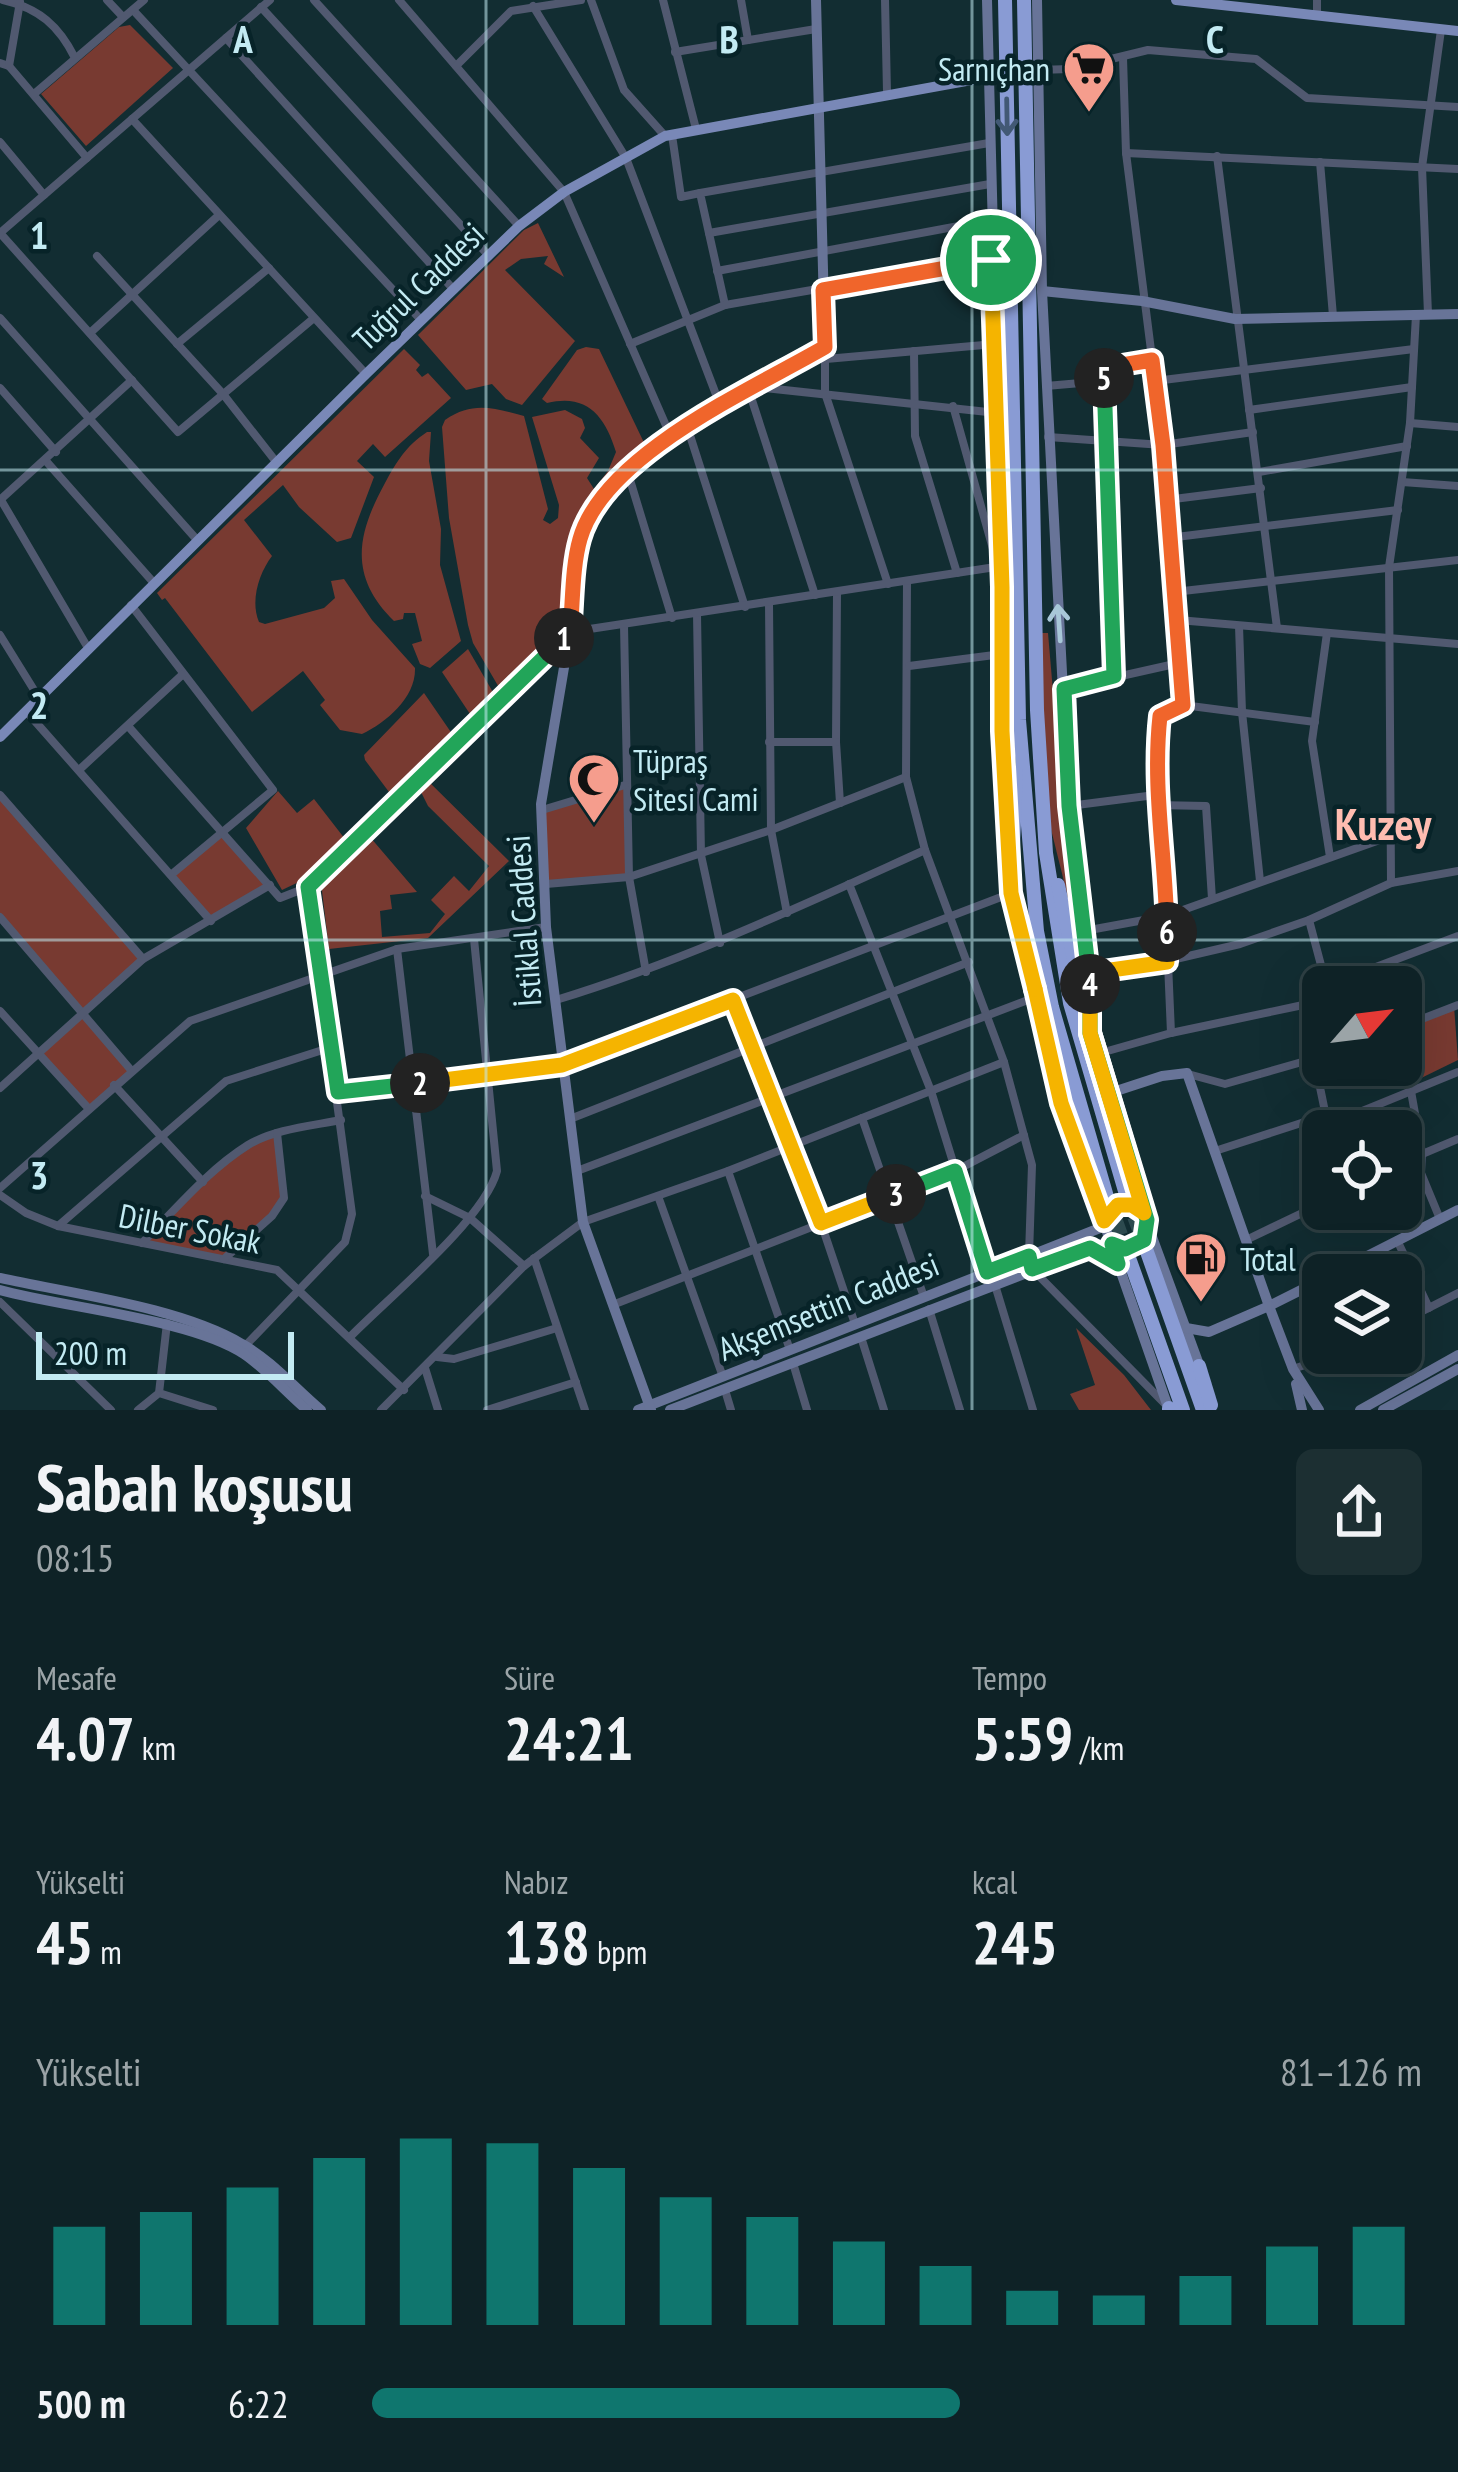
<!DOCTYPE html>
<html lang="tr">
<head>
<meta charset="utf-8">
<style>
  body { margin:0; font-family:"PT Sans Narrow",sans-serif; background:#1c2f32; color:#f1f3f6; height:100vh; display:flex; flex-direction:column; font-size:45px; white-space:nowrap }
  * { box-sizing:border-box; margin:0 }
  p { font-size:39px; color:#9ba4a7 }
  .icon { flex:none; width:66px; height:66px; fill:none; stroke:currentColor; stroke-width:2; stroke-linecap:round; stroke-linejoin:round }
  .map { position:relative; height:1410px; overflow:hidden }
  .side { display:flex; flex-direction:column; background:#0e2226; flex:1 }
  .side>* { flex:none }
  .needle { width:78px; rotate:62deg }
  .tools { position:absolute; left:1302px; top:966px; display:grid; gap:24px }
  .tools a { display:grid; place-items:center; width:120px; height:120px; border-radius:18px; background:#0e2226; box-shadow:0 12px 48px #0002,0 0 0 3px #2e3f43; font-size:60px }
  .scale { position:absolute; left:36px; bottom:30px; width:258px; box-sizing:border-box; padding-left:12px; border:6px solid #c3ebf3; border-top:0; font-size:33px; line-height:42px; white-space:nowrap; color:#c3ebf3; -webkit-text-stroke:9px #072328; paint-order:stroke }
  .pin { position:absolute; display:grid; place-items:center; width:102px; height:102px; color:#fff; margin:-51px; border:6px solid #fff; border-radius:50%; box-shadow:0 3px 12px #0007 }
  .km { position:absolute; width:60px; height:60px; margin:-30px; border-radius:50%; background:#222; color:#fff; font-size:33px; line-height:60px; text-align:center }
  .round { display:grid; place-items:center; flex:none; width:126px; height:126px; border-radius:18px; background:#1c2f32 }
  .head { display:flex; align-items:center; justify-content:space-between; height:204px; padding:0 36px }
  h1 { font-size:66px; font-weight:600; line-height:90px }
  .stats { display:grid; grid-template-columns:repeat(3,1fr); gap:18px; height:204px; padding:12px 36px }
  .stats div { display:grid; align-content:center }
  .stats b { font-size:60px; font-weight:600 }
  .stats small { font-size:33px; font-weight:400 }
  .stats p { font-size:33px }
  .chart { height:336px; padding:24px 36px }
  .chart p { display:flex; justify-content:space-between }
  .chart svg { width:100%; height:216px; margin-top:12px; stroke:#0f766e; stroke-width:6 }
  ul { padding:0 36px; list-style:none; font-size:39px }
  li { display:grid; grid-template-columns:192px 144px 1fr; align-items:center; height:90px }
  li i { height:30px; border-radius:15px; background:#0f766e }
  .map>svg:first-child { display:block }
  .green { fill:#783a31 }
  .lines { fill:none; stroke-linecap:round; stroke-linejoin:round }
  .highway-tunnel { stroke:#2d4a4f; stroke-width:14; stroke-dasharray:14 7; stroke-linecap:butt }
  .street { stroke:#515970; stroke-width:8 }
  .secondary { stroke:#687498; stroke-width:10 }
  .primary { stroke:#7988b7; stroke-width:10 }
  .highway { stroke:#899bd4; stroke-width:14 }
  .oneway { stroke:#425975 }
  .oneway2 { stroke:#a8c7d8 }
  .split-1-casing { stroke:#fff; stroke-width:24 }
  .split-2-casing { stroke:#fff; stroke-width:24 }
  .split-3-casing { stroke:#fff; stroke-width:24 }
  .split-4-casing { stroke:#fff; stroke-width:24 }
  .split-5-casing { stroke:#fff; stroke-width:24 }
  .split-6-casing { stroke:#fff; stroke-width:24 }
  .split-7-casing { stroke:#fff; stroke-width:24 }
  .split-8-casing { stroke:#fff; stroke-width:24 }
  .split-1 { stroke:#f0652b; stroke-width:15 }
  .split-2 { stroke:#22a559; stroke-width:15 }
  .split-3 { stroke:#f5b400; stroke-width:15 }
  .split-4 { stroke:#22a559; stroke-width:15 }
  .split-5 { stroke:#22a559; stroke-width:15 }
  .split-6 { stroke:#f0652b; stroke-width:15 }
  .split-7 { stroke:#f5b400; stroke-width:15 }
  .split-8 { stroke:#f5b400; stroke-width:15 }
  .grid { fill:none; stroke:#c3ebf3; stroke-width:3; stroke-opacity:0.55 }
  .labels { text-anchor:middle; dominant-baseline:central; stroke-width:9; stroke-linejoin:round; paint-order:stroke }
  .poi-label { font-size:33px; fill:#c3ebf3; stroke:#072328; text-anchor:start }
  .street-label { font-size:33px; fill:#c3ebf3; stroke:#072328 }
  .district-label { font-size:45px; font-weight:bold; fill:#ffbcb0; stroke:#072328 }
  .grid-label { font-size:39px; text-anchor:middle; font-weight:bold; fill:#c3ebf3; stroke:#072328; stroke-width:9; stroke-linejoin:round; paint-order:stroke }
</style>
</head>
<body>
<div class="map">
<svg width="1458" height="1410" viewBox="0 0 1458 1410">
  <rect width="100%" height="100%" fill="#122d32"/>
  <g class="green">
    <path d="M130,25L173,68L86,146L41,94L119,27Z"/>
    <path d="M538,223L564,277L544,264L548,256L521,259L505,270L575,341L522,405L506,399L492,384L466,390L418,335L524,230Z"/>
    <path d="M586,347L599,349L649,453L626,469L580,539L570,632L504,696L473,643L468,625L449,518L442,427L445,420C473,401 493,408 524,416L548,509L543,520L550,524L558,518L559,505L532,417L565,410L582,419L585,428L580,438L599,458L587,478L594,489L608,471L616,452C605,416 587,393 547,403L542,399L577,350Z"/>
    <path d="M404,349L420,365L416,370L422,377L428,373L451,398L385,457L373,444L357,461L374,477L351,538L337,542L299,507L283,485L244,520L272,556C259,573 250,601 259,622L265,624L324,608L335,598L331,581L344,579L372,620L415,668C416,697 387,722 362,734L340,730L320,705L325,700L303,671L252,712L165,598L162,600L157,593Z"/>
    <path d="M427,432H431L429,461L441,529L440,565L461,641L430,668L420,664L412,644L422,641L415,613H404L403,619L394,621C348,576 357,534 385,483C397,461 406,446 427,432Z"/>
    <path d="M1038,633H1048L1072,914L1047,813Z"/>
    <path d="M468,649L498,701L476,723L442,672Z"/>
    <path d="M424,693L457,741L422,775L509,861L428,938L329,949L320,874L364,830L417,892L390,895L392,909L380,911L382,937L430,933L445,914L431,900L454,876L469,891L489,866L428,806L416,782L395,800L365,760L364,755Z"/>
    <path d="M625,785L629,877L546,884L542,810Z"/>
    <path d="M278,791L297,813L314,799L345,839L305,879L282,890L246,828Z"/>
    <path d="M0,795L143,959L84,1012L131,1070L89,1109L38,1056L83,1012L0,917Z"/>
    <path d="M224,831L270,885L211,921L172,874Z"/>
    <path d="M1454,1006L1458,1060L1413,1082L1403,1026Z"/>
    <path d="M277,1133L284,1198L272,1216L224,1259L142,1243C183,1202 223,1157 277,1133Z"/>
    <path d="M1076,1328L1124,1375L1151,1410H1079L1070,1394L1095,1385Z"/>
  </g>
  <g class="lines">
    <g class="highway-tunnel">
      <path d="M1127,1197L1146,1249"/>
      <path d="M1109,1202L1128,1254"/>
    </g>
    <g class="street">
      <path d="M3,0C39,8 59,26 75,58"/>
      <path d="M107,0L123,17"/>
      <path d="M314,0L519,226"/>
      <path d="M399,0L564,192L671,437"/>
      <path d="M591,0L624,90L665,136"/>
      <path d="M663,0L696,129"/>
      <path d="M741,0L748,40"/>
      <path d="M885,0L887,92"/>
      <path d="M533,6L626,158L720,405"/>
      <path d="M261,7L489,256"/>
      <path d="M133,10L421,320"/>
      <path d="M1317,13V0"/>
      <path d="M226,38L454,290"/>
      <path d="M675,52L816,29"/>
      <path d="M1123,58L1126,153"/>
      <path d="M0,63L9,66L87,158"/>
      <path d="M9,66L20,2"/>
      <path d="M456,66L511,11L581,0"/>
      <path d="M1038,70L1070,69L1148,50L1256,59L1307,98L1458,107"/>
      <path d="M34,94L144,0"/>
      <path d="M132,119L366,374"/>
      <path d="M672,135L681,197L700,193"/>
      <path d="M0,142L44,195"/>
      <path d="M1217,156L1277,628"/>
      <path d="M1320,162L1333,316"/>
      <path d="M0,233L178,432L314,318"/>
      <path d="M0,233L270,0"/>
      <path d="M709,233L990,184"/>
      <path d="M97,256L223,394L277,463"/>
      <path d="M717,271L991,220"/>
      <path d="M725,305L700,193L989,143"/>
      <path d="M1428,314L1422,167L1441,30"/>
      <path d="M0,318L198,541"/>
      <path d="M90,333L219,215"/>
      <path d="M177,344L269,268"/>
      <path d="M630,344L725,305L991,259"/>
      <path d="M825,348V393L888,584"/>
      <path d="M914,351L915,436L957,573"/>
      <path d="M826,359L995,344"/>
      <path d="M1155,381L1414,349"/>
      <path d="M1046,386L1104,381"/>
      <path d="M756,387L997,413"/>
      <path d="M0,388L56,452"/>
      <path d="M749,391L815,595"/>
      <path d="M953,406L998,567"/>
      <path d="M1249,410L1412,387"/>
      <path d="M1410,423L1458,427"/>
      <path d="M687,426L745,607"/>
      <path d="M1048,437L1163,445L1253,432"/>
      <path d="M46,461L153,582"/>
      <path d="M627,470L672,618"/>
      <path d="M1259,472L1407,446"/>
      <path d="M1402,482L1458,486"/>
      <path d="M0,500L132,380"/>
      <path d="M1,500L88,648"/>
      <path d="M1166,500L1261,488"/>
      <path d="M1168,538L1398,510"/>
      <path d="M907,581L906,777L925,850L1004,1062L1032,1165L1029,1255L1032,1269L1165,1404"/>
      <path d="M837,592L836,742L840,803"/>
      <path d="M1174,592L1458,560"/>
      <path d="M769,604L771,830L787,913"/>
      <path d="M131,605L273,790L172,874"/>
      <path d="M697,614L701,855L720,943"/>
      <path d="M1178,620L1458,644"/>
      <path d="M624,625L629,877L646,972"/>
      <path d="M1239,626L1242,712L1260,881"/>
      <path d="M1327,633L1312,741L1330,857"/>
      <path d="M0,635L39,698"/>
      <path d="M909,666L1002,654"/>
      <path d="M1114,677L1104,368L1152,360"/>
      <path d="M1063,689L1179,663"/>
      <path d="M1183,705L1163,445L1126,153L1458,169"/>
      <path d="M26,711L211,921"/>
      <path d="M128,726L280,898L308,887L570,632L1002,566"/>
      <path d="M769,742H836"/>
      <path d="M79,770L182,675"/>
      <path d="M0,795L143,959"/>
      <path d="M1156,805L1206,806L1212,899"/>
      <path d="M1069,806L1155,795"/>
      <path d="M542,810L625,785"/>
      <path d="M1391,883L1389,567L1410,423L1416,315"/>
      <path d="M546,884L629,877L771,830L906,777"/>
      <path d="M849,884L931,1091L987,1272"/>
      <path d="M0,917L131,1070"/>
      <path d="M1309,920L1326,984"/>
      <path d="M1084,931L1166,916L1391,836"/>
      <path d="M397,949L433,1254"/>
      <path d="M1090,973L1167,961L1240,944L1309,920L1391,883L1458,871"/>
      <path d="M1323,987L1458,936"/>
      <path d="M556,1000C684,961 803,905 925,850"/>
      <path d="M733,1000L821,1223L855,1324"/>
      <path d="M1303,1005L1329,1131"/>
      <path d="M0,1011L89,1109"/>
      <path d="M1401,1027L1458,1005"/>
      <path d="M1171,1033L1166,916L1155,795L1160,716L1183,705L1315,722"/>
      <path d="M1401,1035L1422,1153L1421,1173L1440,1219"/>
      <path d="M1097,1054L1171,1033L1303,1005L1323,987"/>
      <path d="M1188,1074L1225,1084L1323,1056"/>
      <path d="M114,1085L203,1182"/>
      <path d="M0,1088L143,959L270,885"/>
      <path d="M338,1092L561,1065L1009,894"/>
      <path d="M862,1118L924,1297"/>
      <path d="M570,1119L969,962"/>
      <path d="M1328,1125L1458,1072"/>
      <path d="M1215,1151L1326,1115"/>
      <path d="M1401,1163L1458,1139"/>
      <path d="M577,1171L1036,997"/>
      <path d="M728,1171L790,1350"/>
      <path d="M0,1188L190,1021L397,949L546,927"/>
      <path d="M0,1195L26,1213L58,1226L277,1270L404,1390"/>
      <path d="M425,1196L470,1218L524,1266"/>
      <path d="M658,1196L723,1377"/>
      <path d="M58,1226L226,1081L332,1047"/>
      <path d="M1246,1240L1323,1203"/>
      <path d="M1397,1240L1429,1308"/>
      <path d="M142,1243C175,1210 208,1170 248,1145C275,1129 311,1126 341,1120"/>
      <path d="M534,1258L585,1410"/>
      <path d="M224,1259L272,1216L284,1198L277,1133"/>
      <path d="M995,1285L1033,1410"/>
      <path d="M0,1302L111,1410"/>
      <path d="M615,1304L955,1171L1024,1135"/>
      <path d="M929,1309L960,1410"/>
      <path d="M1401,1322L1458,1293"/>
      <path d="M350,1337C388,1298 484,1220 497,1171L474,939"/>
      <path d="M861,1337L884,1410"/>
      <path d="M246,1345L345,1242L352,1214L308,887"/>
      <path d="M437,1357L454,1359L557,1328"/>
      <path d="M793,1363L807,1410"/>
      <path d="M425,1368L438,1410"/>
      <path d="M1293,1369L1340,1353"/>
      <path d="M725,1390L731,1410"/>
      <path d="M159,1393L167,1323"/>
      <path d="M138,1410L159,1393L213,1410"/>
      <path d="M381,1410L524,1266L583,1222L728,1171L1004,1062"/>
      <path d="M487,1410L576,1382"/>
    </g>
    <g class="secondary">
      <path d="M987,0L1001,542"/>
      <path d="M1037,0L1042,291L1069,806L1090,973V1033L1144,1213"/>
      <path d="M1042,291L1142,301L1235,319L1458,314"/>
      <path d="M1002,579L1007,836"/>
      <path d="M1010,891L1062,1103L1169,1410"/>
      <path d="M1107,1094L1162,1076L1187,1073L1269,1306L1323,1279"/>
      <path d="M1104,1221C1138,1160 1175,1273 1111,1244"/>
      <path d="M1148,1226L1201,1370"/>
      <path d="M1330,1275L1458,1210"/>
      <path d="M0,1278C72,1294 180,1307 242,1344C271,1360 296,1389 321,1410"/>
      <path d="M0,1290C66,1308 191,1319 244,1354C266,1369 286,1392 307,1410"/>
      <path d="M1186,1328L1209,1332L1269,1306L1293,1369L1319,1410"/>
      <path d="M1296,1384L1302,1410"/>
      <path d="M638,1410L1105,1226"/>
      <path d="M651,1410L583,1222L546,927L541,804L570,632L580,539L593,513L627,469L720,405L825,347L816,0"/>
      <path d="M670,1410L1110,1241"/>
      <path d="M1360,1410L1458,1355"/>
      <path d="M1383,1410L1458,1369"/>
    </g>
    <g class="primary">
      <path d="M1176,0L1458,31"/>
      <path d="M0,737L366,374L519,226L564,192L665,136L988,77"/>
    </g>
    <g class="highway">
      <path d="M1005,0L1019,720L1037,931L1052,1007L1107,1197"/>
      <path d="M1024,0L1037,710L1046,853L1070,1003L1125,1191"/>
      <path d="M1002,587L1008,524"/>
      <path d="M1058,885L1090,1033"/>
      <path d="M1011,894L1016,773"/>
      <path d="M1146,1249L1203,1410"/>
      <path d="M1128,1255L1183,1410"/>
      <path d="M1199,1366L1211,1405"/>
      <path d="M1169,1408V1410"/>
    </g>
  </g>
  <defs><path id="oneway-shaft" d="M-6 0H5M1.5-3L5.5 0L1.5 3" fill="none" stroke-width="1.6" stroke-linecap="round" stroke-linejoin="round" transform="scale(3)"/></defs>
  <use class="oneway" href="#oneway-shaft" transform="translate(1007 117) rotate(89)"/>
  <use class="oneway2" href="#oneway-shaft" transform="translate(1059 623) rotate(-94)"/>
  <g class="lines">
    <g class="split-1-casing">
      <path id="split-1" d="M564,638L570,632C573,602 572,567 580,539C604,454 753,389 825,347L823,290L991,260"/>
    </g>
    <g class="split-2-casing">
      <path id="split-2" d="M420,1083L338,1092L308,887L564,638"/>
    </g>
    <g class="split-3-casing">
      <path id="split-3" d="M420,1083L562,1065L733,1000L821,1223L896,1194"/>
    </g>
    <g class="split-4-casing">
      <path id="split-4" d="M896,1194L955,1171L987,1272L1029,1256L1032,1269L1090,1248L1118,1264L1112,1244L1125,1249L1144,1240L1147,1220L1090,1033V984"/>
    </g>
    <g class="split-5-casing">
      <path id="split-5" d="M1090,984L1069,806L1064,689L1114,676L1104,378"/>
    </g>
    <g class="split-6-casing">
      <path id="split-6" d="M1104,378V368L1152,360L1163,445L1183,705L1160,716C1152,789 1166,859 1167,932"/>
    </g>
    <g class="split-7-casing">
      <path id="split-7" d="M1035,989L1061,1103L1104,1221L1118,1205H1132L1144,1213L1090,1033V973L1167,962V932"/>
    </g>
    <g class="split-8-casing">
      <path id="split-8" d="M991,260L1002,587V731L1011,893L1035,989"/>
    </g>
    <use href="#split-1" class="split-1"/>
    <use href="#split-2" class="split-2"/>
    <use href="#split-3" class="split-3"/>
    <use href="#split-4" class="split-4"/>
    <use href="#split-5" class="split-5"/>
    <use href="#split-6" class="split-6"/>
    <use href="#split-7" class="split-7"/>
    <use href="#split-8" class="split-8"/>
  </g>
  <path class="grid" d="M486,0V1410M972,0V1410M0,470H1458M0,940H1458"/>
  <defs>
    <g id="supermarket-pin" transform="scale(2.7)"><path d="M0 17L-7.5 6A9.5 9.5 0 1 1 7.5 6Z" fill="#f59d8d" stroke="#072328"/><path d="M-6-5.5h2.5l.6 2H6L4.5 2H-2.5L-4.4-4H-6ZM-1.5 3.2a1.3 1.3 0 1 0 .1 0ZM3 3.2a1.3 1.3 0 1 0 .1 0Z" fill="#111"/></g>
    <g id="mosque-pin" transform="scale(2.7)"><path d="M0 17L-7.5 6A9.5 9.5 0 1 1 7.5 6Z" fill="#f59d8d" stroke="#072328"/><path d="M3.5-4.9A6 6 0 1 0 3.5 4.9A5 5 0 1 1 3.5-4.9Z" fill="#111"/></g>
    <g id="fuel-pin" transform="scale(2.7)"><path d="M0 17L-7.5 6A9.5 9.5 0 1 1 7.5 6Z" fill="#f59d8d" stroke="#072328"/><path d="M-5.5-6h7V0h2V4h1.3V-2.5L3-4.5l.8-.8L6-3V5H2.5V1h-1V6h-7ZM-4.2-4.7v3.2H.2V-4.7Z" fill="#111"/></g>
  </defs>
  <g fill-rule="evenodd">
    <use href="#supermarket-pin" x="1089" y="68"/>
    <use href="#mosque-pin" x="594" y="779"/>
    <use href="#fuel-pin" x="1201" y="1258"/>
  </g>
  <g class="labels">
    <g class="poi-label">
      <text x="1050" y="68" text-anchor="end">Sarnıçhan</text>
      <text x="633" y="760">Tüpraş<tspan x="633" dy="38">Sitesi Cami</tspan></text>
      <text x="1240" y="1258">Total</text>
    </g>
    <g class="street-label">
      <text transform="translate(418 286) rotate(-44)">Tuğrul Caddesi</text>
      <text transform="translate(523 921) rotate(-94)">İstiklal Caddesi</text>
      <text transform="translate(190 1228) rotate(11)">Dilber Sokak</text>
      <text transform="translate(828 1306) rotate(-22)">Akşemsettin Caddesi</text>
    </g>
    <g class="district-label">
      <text x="1383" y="823">Kuzey</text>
    </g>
  </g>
  <g class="grid-label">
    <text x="243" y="53">A</text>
    <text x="729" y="53">B</text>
    <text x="1215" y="53">C</text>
    <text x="39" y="249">1</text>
    <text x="39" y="719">2</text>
    <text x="39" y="1189">3</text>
  </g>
</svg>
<div class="tools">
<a><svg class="needle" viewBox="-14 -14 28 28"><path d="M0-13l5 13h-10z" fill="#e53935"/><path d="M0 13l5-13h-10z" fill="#9ba4a7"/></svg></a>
<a><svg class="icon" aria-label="locate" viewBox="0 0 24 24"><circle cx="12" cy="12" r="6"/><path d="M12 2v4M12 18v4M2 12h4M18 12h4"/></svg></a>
<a><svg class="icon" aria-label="layers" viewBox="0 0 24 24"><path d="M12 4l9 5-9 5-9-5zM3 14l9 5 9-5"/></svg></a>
</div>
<div class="scale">200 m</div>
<div class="pin" style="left:991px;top:260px;background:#1e9e55"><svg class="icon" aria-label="arrive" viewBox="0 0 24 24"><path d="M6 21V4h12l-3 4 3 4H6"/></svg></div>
<b class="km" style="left:564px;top:638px">1</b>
<b class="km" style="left:420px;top:1083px">2</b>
<b class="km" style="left:896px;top:1194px">3</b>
<b class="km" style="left:1090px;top:984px">4</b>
<b class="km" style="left:1104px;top:378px">5</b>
<b class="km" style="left:1167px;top:932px">6</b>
</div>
<section class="side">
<div class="head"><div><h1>Sabah koşusu</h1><p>08:15</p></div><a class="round"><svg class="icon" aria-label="share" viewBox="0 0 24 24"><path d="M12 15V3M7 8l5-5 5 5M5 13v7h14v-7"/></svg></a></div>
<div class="stats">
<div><p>Mesafe</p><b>4.07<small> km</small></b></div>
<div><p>Süre</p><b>24:21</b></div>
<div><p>Tempo</p><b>5:59<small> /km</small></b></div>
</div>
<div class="stats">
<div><p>Yükselti</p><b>45<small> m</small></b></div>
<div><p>Nabız</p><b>138<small> bpm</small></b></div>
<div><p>kcal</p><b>245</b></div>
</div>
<div class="chart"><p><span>Yükselti</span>81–126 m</p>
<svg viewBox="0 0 160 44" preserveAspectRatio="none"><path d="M5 44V24M15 44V21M25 44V16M35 44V10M45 44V6M55 44V7M65 44V12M75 44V18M85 44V22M95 44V27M105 44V32M115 44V37M125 44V38M135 44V34M145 44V28M155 44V24"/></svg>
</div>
<ul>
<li><b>500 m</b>6:22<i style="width:56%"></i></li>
</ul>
</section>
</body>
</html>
